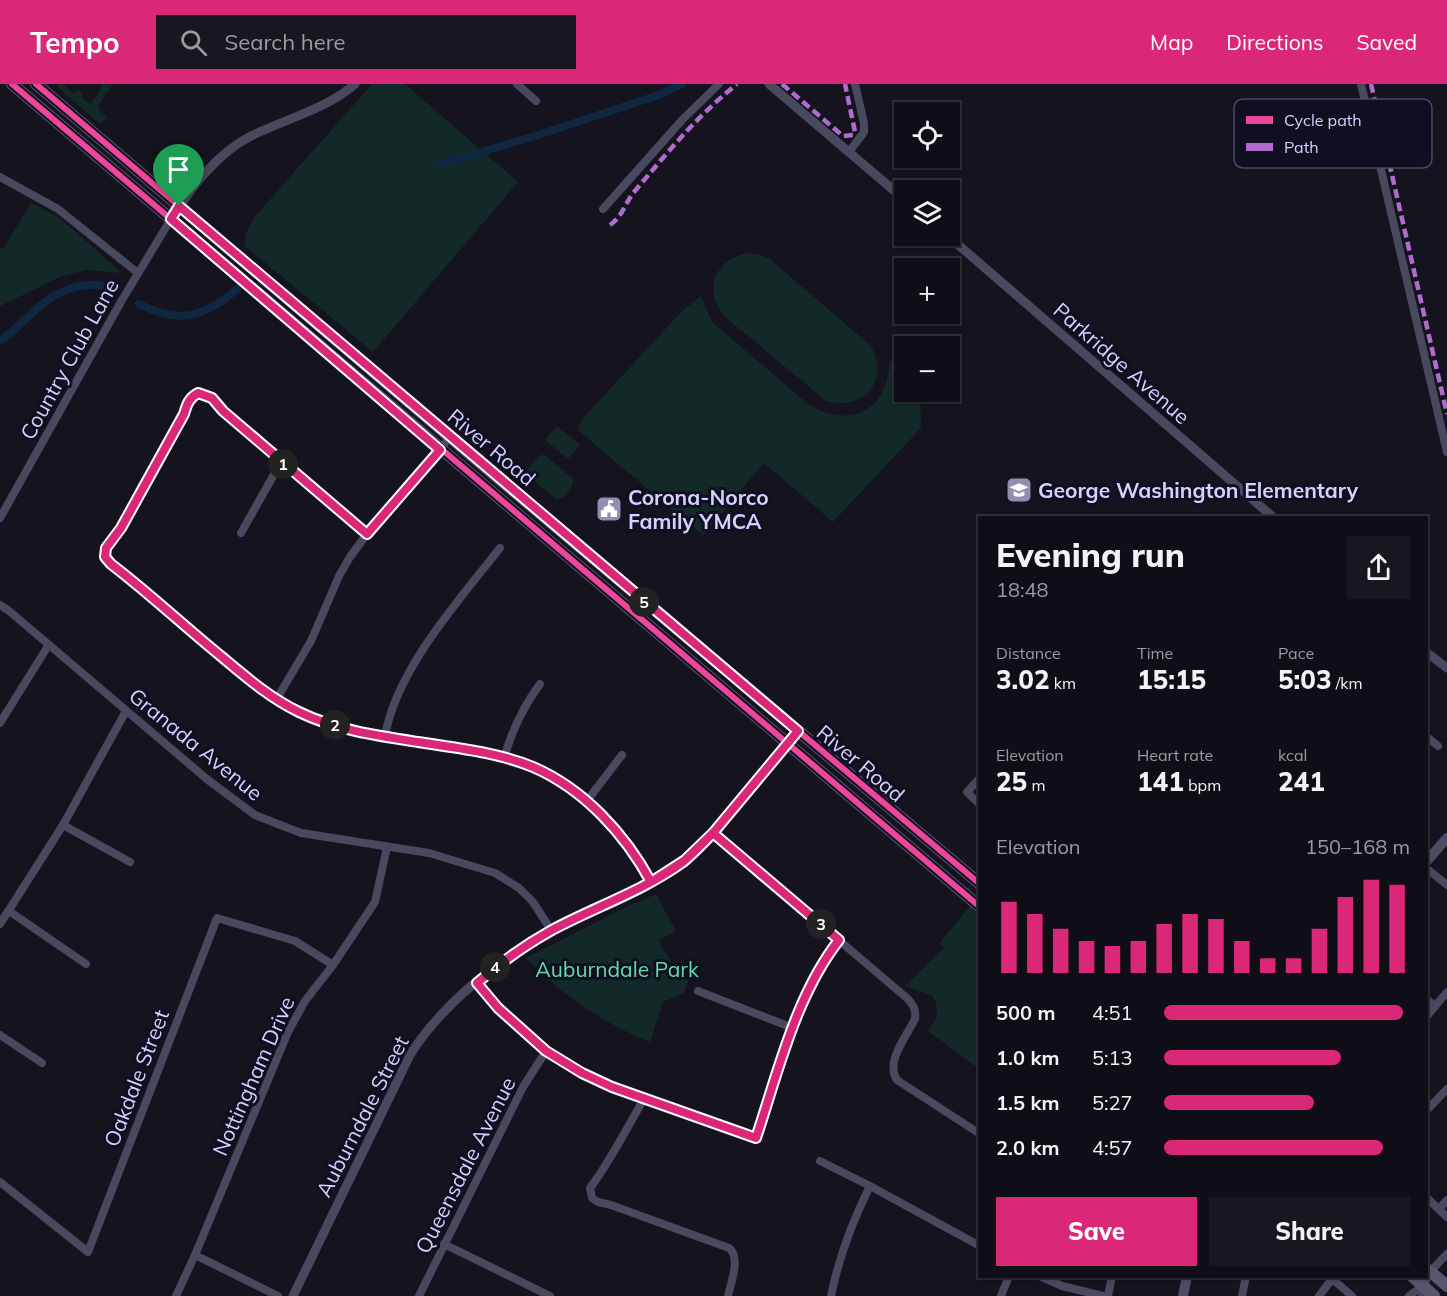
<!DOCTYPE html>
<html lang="en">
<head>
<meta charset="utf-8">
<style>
  body { margin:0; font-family:Mulish,sans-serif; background:#18171f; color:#f1f3f6; height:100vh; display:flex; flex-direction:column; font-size:22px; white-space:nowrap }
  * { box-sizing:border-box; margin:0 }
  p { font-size:20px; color:#9b9ca1 }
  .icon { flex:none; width:33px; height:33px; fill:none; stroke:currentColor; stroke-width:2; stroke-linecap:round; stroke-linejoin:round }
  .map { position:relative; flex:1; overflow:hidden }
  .details { position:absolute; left:978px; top:432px; width:450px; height:762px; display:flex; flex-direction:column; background:#0f0e16; border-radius:0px; box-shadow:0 2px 4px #0004,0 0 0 2px #2f2e35 }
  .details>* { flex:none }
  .tools { position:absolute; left:894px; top:18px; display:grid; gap:12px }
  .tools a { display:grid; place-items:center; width:66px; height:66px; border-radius:0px; background:#0f0e16; box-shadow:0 2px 4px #0004,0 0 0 2px #2f2e35; font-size:30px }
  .pin { position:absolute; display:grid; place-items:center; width:51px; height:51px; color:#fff; margin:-62px -26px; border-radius:50% 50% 50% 0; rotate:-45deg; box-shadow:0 0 6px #0007 }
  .pin .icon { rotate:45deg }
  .km { position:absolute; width:30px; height:30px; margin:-15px; border-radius:50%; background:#222; color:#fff; font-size:16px; line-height:30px; text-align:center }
  .round { display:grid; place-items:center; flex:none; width:63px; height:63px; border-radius:0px; background:#18171f }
  .headline { display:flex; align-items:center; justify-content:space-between; height:102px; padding:0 18px }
  h1 { font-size:33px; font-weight:800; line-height:45px }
  .stats { display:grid; grid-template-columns:repeat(3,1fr); gap:9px; height:102px; padding:6px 18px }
  .stats div { display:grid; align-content:center }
  .stats b { font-size:26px; font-weight:800 }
  .stats small { font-size:16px; font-weight:400 }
  .stats p { font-size:16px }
  .chart { height:168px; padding:12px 18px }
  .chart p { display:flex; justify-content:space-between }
  .chart svg { width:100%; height:108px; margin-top:6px; stroke:#db2777; stroke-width:6 }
  .button { display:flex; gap:12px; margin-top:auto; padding:12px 18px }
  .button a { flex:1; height:69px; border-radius:0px; background:#db2777; color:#fff; font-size:24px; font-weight:800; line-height:69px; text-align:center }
  .button a+a { background:#18171f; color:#f1f3f6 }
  ul { padding:0 18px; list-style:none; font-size:20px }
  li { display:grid; grid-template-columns:96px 72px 1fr; align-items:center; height:45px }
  li i { height:15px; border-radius:8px; background:#db2777 }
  header { display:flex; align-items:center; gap:36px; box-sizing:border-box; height:84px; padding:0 30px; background:#db2777; color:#fff }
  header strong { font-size:28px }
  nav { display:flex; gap:33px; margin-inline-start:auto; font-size:21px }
  .search { width:420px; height:54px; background:#18171f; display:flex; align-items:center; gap:15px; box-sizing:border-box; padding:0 21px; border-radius:0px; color:#9b9ca1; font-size:22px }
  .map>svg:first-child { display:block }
  .green { fill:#122927 }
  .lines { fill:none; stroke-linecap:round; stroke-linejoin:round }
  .canal { stroke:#102741; stroke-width:8 }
  .minor { stroke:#48495e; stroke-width:8 }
  .tertiary { stroke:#48495e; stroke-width:9 }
  .secondary { stroke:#4b4d64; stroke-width:10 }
  .primary { stroke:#5b546f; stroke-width:12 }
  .quiet { stroke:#b06ccc; stroke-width:4.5; stroke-dasharray:9 4.5; stroke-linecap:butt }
  .cycleway-casing { stroke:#100f22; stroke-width:10 }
  .cycleway { stroke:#ed469a; stroke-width:6 }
  .route-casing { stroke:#fff; stroke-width:12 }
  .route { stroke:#db2777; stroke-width:8 }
  .labels { text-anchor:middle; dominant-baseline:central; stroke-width:6; stroke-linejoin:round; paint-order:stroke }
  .street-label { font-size:21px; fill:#d3d2fd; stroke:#100f22 }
  .poi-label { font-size:21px; font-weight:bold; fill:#d3d2fd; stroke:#100f22; text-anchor:start }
  .park-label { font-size:21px; fill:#62d9af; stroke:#100f22 }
  .key { fill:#100f22; stroke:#4a4a64; stroke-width:1.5 }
  .key-label { font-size:16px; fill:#d3d2fd }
</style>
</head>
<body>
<header>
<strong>Tempo</strong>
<div class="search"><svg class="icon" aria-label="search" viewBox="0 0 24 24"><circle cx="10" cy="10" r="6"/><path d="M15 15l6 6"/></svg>Search here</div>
<nav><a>Map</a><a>Directions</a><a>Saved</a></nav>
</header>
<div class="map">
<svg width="1447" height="1212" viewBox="0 0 1447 1212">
  <rect width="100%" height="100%" fill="#14131e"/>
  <g class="green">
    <path d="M58,0H63L74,10L78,6L83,10L81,13L90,20L99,9L102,0H113L98,21L99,26L107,33L100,40L57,3Z"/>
    <path d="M372,0H405L518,98L373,268L245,162C244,148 250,140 258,129Z"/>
    <path d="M31,119L60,134L122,189L87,186L62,192L0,222V164L3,165Z"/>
    <path d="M746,169L759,170L770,175L871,262C890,297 864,328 826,317L724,232C703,204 714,178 746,169Z"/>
    <path d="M701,212L712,238L809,321C852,345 887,327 890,277L904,289V308H920L921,344L833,438L764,379L703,451L581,349L578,345L583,334L682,227Z"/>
    <path d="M557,342L580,361L568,375L545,356Z"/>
    <path d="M541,371H545L573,395L572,402L563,414L556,415L528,392V384Z"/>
    <path d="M656,810L676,847L658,856L677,887L688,897L684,909L663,918L650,958C600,938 564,912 526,874L624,824Z"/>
    <path d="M970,822L979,831V985L928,947C938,934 940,927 933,912L905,902L944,864L939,860Z"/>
  </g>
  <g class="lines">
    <g class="canal">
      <path d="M438,81L535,52L656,12L682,0"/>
      <path d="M139,220C178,240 204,234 237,205"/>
      <path d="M0,257C30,236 42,209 81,202C93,200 102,200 113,206"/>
    </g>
    <g class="minor">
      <path d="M517,0L536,17"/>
      <path d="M1361,0L1447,368"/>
      <path d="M849,68L864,48V39L855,0"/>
      <path d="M0,93L58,125L138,189"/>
      <path d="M603,125L683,35L719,0"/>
      <path d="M0,434L122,216L171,135"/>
      <path d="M241,449L281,378"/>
      <path d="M367,450L281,378L223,327L212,314L198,309C189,314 187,320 184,330L121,444L106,464L105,473L111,480C148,509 183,540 218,571C244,592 269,613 299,628C335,645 375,651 413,657C453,663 495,668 533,683C584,705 625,750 651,798"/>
      <path d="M0,521L8,526L208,696L255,731L301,749L429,769L495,789L519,804L533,818L551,846"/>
      <path d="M276,616L311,557L339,492L350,473L367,450L450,353"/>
      <path d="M0,639L48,562"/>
      <path d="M1426,652L1438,662"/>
      <path d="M385,653C395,587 460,515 500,464"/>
      <path d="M504,674C512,646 523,623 540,600"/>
      <path d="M980,694L967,708L980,721"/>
      <path d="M586,718L622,671"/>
      <path d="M63,741L130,778"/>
      <path d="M713,749L908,915C914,922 916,926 915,935C906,953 885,978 897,996L980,1050"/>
      <path d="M1426,784L1447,801"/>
      <path d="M9,827L86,880"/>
      <path d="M0,840L63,741L126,627"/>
      <path d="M477,899L498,924L546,967L582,989L612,1003L755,1055C778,990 796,909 839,856"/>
      <path d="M698,907L793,944"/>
      <path d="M1426,915L1435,922"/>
      <path d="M1426,933L1447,908"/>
      <path d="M0,951L42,979"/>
      <path d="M644,1015C626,1045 611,1076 590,1104L592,1114L598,1118L611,1121L729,1164C741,1173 731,1198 728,1212"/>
      <path d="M1426,1027L1447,1005"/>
      <path d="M820,1077L870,1102L980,1162"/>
      <path d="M0,1098L88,1168L217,834L295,857L333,881"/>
      <path d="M1426,1113L1447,1133"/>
      <path d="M1439,1125L1447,1116"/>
      <path d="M444,1160L550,1212"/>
      <path d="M195,1171L278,1212"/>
      <path d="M1040,1192L1062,1202L1103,1212"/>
      <path d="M1329,1192L1352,1212"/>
      <path d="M176,1212L195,1171L288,948L305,917L333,881L375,818L387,763"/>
      <path d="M419,1212L523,1003L546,967"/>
      <path d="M831,1212C839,1172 852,1138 870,1102"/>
      <path d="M1001,1212L1009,1192"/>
      <path d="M1108,1212L1112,1192"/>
      <path d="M1242,1212L1246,1192"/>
      <path d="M1319,1212L1332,1195"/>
      <path d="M1409,1212L1423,1202"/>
      <path d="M1422,1212C1423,1194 1435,1182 1447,1170"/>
    </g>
    <g class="tertiary">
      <path d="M769,0L904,115"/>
      <path d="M171,135C192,103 216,70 251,52C285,35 325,26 355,0"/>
      <path d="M948,152L1274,434"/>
      <path d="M1426,568L1447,584"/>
      <path d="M293,1212L410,971C441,921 501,873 553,845C591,826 632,811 668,788C699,768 721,739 745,711C763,690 781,669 798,647"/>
    </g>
    <g class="secondary">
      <path d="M1426,778L1447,754"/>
      <path d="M1183,1212L1187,1192"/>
    </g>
    <g class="primary">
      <path d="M12,0L980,823"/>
      <path d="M36,0L485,383L980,800"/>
      <path d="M1426,1184L1447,1202"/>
      <path d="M1412,1192L1434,1212"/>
    </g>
    <g class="quiet">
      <path d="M782,0L843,52L853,51L855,48L845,0"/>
      <path d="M1371,0L1447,330"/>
      <path d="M610,141C623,132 625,119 634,108C668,68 696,33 737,0"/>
    </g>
    <g class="cycleway-casing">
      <g id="cycleway">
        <path d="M12,0L980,823"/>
        <path d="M36,0L485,383L980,800"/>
      </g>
    </g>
    <use href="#cycleway" class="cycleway"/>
  </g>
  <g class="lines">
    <g class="route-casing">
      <path id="route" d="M179,122L171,135L440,366L367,450L223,327L212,314L198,309C189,314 187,320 184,330L121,444L106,464L105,473L111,480C149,509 185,543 222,573C247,594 270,614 299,628C336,646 378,652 418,658C456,664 497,668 533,683C584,705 625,750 651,798L685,776L713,749L839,856C796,911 778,988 756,1054L612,1003L582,989L546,967L498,924L477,899C500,879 525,861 552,846C595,823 643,807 683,778C694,769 703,759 713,749L798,647L179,122"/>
    </g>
    <use href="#route" class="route"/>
  </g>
  <defs>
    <g id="school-square" transform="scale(1.35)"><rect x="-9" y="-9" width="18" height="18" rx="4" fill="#908faf" stroke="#100f22"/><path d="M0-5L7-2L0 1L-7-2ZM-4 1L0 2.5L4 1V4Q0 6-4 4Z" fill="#fff"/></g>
    <g id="civic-square" transform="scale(1.35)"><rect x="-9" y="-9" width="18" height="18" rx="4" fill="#908faf" stroke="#100f22"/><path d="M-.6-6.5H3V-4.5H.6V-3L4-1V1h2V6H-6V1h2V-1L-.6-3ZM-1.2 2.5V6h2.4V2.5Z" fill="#fff"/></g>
  </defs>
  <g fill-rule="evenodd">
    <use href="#school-square" x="1019" y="406"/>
    <use href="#civic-square" x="609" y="425"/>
  </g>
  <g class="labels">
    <g class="street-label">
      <text transform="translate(69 275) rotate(-61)">Country Club Lane</text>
      <text transform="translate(1122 279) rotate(41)">Parkridge Avenue</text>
      <text transform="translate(492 363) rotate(40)">River Road</text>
      <text transform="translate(196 660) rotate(39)">Granada Avenue</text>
      <text transform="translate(861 679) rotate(40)">River Road</text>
      <text transform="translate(253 992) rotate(-66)">Nottingham Drive</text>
      <text transform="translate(136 994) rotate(-69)">Oakdale Street</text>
      <text transform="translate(362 1032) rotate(-63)">Auburndale Street</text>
      <text transform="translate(465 1081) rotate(-63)">Queensdale Avenue</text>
    </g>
    <g class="poi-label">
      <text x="1038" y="406">George Washington Elementary</text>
      <text x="628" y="413">Corona-Norco<tspan x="628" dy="24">Family YMCA</tspan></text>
    </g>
    <g class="park-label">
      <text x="617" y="885">Auburndale Park</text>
    </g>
  </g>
  <rect x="1234" y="15" width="198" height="69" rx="9" class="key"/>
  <rect x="1246" y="32" width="27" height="8" fill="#ed469a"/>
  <rect x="1246" y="59" width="27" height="8" fill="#b06ccc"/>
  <g class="key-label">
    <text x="1284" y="42">Cycle path</text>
    <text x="1284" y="69">Path</text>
  </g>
</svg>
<div class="tools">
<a><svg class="icon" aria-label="locate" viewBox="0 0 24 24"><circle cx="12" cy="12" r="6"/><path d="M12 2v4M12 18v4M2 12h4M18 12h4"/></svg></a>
<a><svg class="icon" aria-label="layers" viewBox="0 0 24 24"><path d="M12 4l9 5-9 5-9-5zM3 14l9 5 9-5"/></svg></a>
<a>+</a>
<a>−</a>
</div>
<div class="pin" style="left:179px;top:122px;background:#1e9e55"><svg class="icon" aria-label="arrive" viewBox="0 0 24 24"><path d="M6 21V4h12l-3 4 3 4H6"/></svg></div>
<b class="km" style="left:283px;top:380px">1</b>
<b class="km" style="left:335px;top:641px">2</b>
<b class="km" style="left:821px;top:840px">3</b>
<b class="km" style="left:495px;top:883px">4</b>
<b class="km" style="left:644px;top:518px">5</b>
<section class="details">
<div class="headline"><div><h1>Evening run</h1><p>18:48</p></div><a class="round"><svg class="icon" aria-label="share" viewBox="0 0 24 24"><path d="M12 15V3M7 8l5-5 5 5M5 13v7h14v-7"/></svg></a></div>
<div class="stats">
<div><p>Distance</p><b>3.02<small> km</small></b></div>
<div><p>Time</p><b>15:15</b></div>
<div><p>Pace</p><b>5:03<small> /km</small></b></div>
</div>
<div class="stats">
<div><p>Elevation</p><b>25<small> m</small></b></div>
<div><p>Heart rate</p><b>141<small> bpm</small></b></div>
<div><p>kcal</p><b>241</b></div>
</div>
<div class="chart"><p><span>Elevation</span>150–168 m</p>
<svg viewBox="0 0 160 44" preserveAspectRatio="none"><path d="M5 44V15M15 44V20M25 44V26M35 44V31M45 44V33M55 44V31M65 44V24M75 44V20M85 44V22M95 44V31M105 44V38M115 44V38M125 44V26M135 44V13M145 44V6M155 44V8"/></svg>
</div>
<ul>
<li><b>500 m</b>4:51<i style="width:97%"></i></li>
<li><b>1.0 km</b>5:13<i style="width:72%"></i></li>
<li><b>1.5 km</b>5:27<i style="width:61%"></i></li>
<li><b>2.0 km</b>4:57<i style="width:89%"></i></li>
</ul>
<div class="button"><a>Save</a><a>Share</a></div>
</section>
</div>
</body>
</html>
